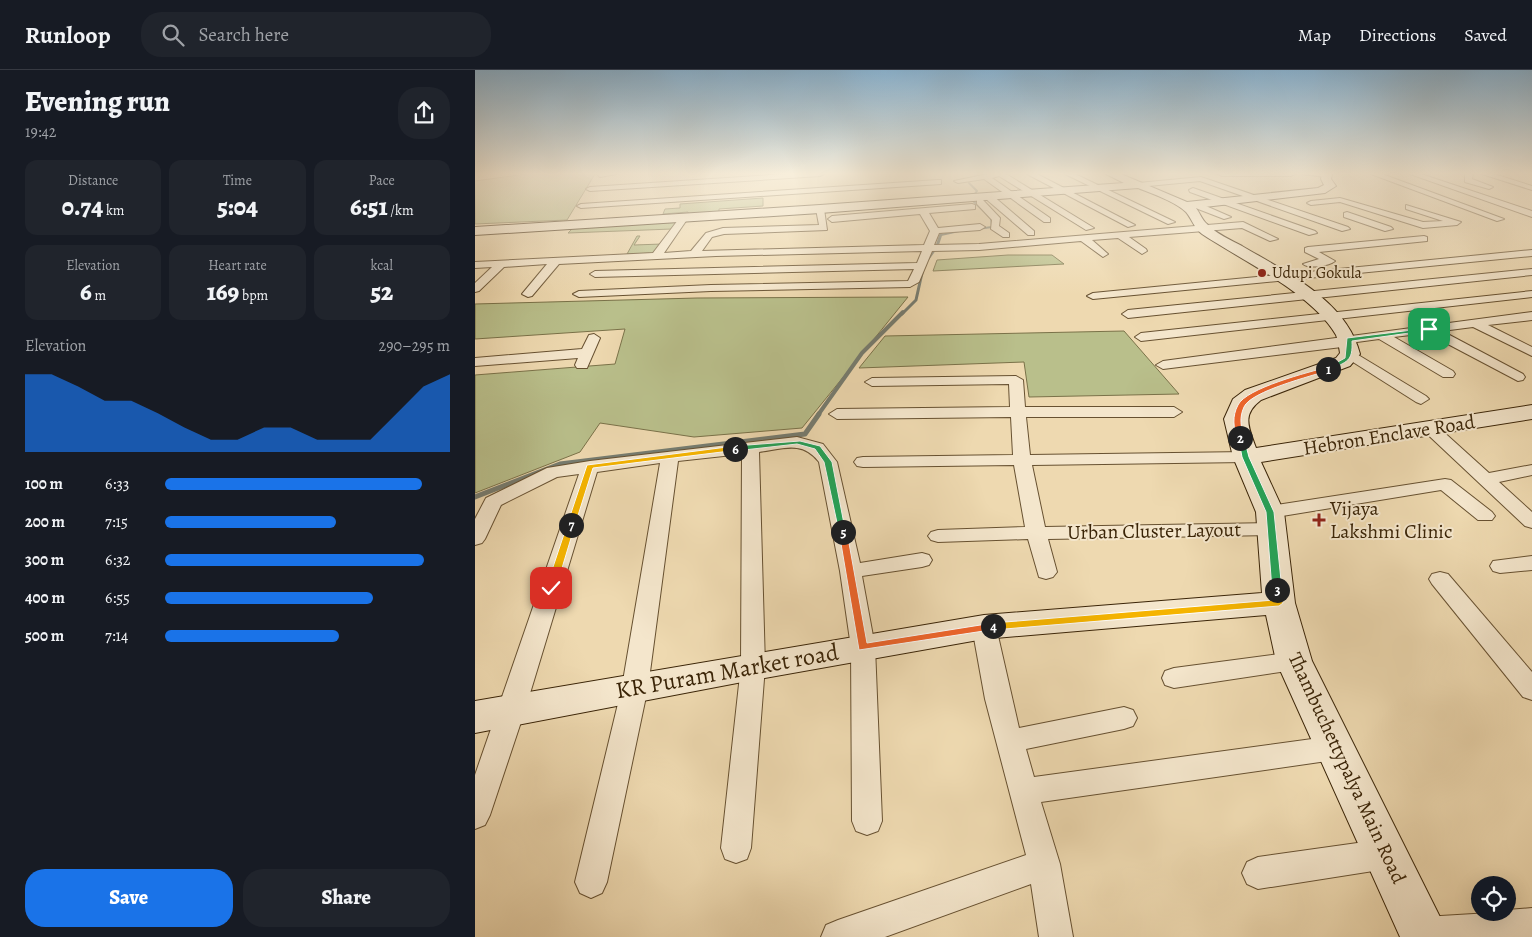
<!DOCTYPE html>
<html lang="en">
<head>
<meta charset="utf-8">
<style>
  body { margin:0; font-family:Alegreya,serif; background:#20242c; color:#f1f3f6; height:100vh; display:flex; flex-direction:column; font-size:19px; white-space:nowrap }
  * { box-sizing:border-box; margin:0 }
  p { font-size:16px; color:#9ea1a6 }
  .icon { flex:none; width:28px; height:28px; fill:none; stroke:currentColor; stroke-width:2; stroke-linecap:round; stroke-linejoin:round }
  .map { position:relative; flex:1; overflow:hidden }
  .details { display:flex; flex-direction:column; background:#171b24; width:475px }
  .details>* { flex:none }
  .fabs { position:absolute; left:996px; top:806px; display:grid; gap:10px }
  .fabs a { display:grid; place-items:center; width:45px; height:45px; border-radius:50%; background:#171b24; box-shadow:0 5px 20px #0002; font-size:25px }
  .pin { position:absolute; display:grid; place-items:center; width:42px; height:42px; color:#fff; margin:-21px; border-radius:10px; box-shadow:0 2px 8px #0006 }
  .km { position:absolute; width:25px; height:25px; margin:-12px; border-radius:50%; background:#222; color:#fff; font-size:14px; line-height:25px; text-align:center }
  .round { display:grid; place-items:center; flex:none; width:52px; height:52px; border-radius:20px; background:#20242c }
  .head { display:flex; align-items:center; justify-content:space-between; height:85px; padding:0 25px }
  h1 { font-size:28px; font-weight:800; line-height:38px }
  .stats { display:grid; grid-template-columns:repeat(3,1fr); gap:8px; height:85px; padding:5px 25px }
  .stats div { display:grid; align-content:center; border-radius:12px; background:#20242c; text-align:center }
  .stats b { font-size:25px; font-weight:800 }
  .stats small { font-size:14px; font-weight:400 }
  .stats p { font-size:14px }
  .chart { height:140px; padding:10px 25px }
  .chart p { display:flex; justify-content:space-between }
  .chart svg { width:100%; height:90px; margin-top:5px; fill:#1a73e8; opacity:.7 }
  .cta { display:flex; gap:10px; margin-top:auto; padding:10px 25px }
  .cta a { flex:1; height:58px; border-radius:20px; background:#1a73e8; color:#fff; font-size:20px; font-weight:800; line-height:58px; text-align:center }
  .cta a+a { background:#20242c; color:#f1f3f6 }
  ul { padding:0 25px; list-style:none; font-size:16px }
  li { display:grid; grid-template-columns:80px 60px 1fr; align-items:center; height:38px }
  li i { height:12px; border-radius:6px; background:#1a73e8 }
  header { display:flex; align-items:center; gap:30px; box-sizing:border-box; height:70px; padding:0 25px; background:#171b24; border-bottom:1px solid #363941 }
  header strong { font-size:24px }
  nav { display:flex; gap:28px; margin-inline-start:auto; font-size:18px }
  .search { width:350px; height:45px; background:#20242c; display:flex; align-items:center; gap:12px; box-sizing:border-box; padding:0 18px; border-radius:20px; color:#9ea1a6; font-size:19px }
  main { display:flex; flex:1; min-height:0 }
  .map>svg:first-child { display:block }
  .green { fill:#b9bf8b; stroke:#7a7249 }
  .lines { fill:none; stroke-linecap:round; stroke-linejoin:round }
  .stream-far3 { stroke:#767c70; stroke-width:2 }
  .stream-far2 { stroke:#767c70; stroke-width:3 }
  .stream-far1 { stroke:#767c70; stroke-width:4 }
  .stream { stroke:#767c70; stroke-width:5 }
  .street-casing { stroke:#675131; stroke-width:2 }
  .secondary-casing { stroke:#3a2407; stroke-width:2 }
  .street { fill:#f4e6cc; fill-rule:evenodd }
  .secondary { fill:#f4e6cc; fill-rule:evenodd }
  .split-1 { fill:#22a559; stroke:#fff }
  .split-2 { fill:#f0652b; stroke:#fff }
  .split-3 { fill:#22a559; stroke:#fff }
  .split-4 { fill:#f5b400; stroke:#fff }
  .split-5 { fill:#f0652b; stroke:#fff }
  .split-6 { fill:#22a559; stroke:#fff }
  .split-7 { fill:#f5b400; stroke:#fff }
  .split-8 { fill:#f5b400; stroke:#fff }
  .poi-dot { fill:#8f2418; stroke:#f4e6cc; stroke-width:2 }
  .labels { text-anchor:middle; dominant-baseline:central; stroke-width:4; stroke-linejoin:round; paint-order:stroke }
  .far-poi-label { font-size:16px; fill:#3a2407; stroke:#f4e6cc; text-anchor:start }
  .street-label { font-size:20px; fill:#3a2407; stroke:#f4e6cc }
  .poi-label { font-size:20px; fill:#3a2407; stroke:#f4e6cc; text-anchor:start }
  .near-street-label { font-size:24px; fill:#3a2407; stroke:#f4e6cc }
</style>
</head>
<body>
<header>
<strong>Runloop</strong>
<div class="search"><svg class="icon" aria-label="search" viewBox="0 0 24 24"><circle cx="10" cy="10" r="6"/><path d="M15 15l6 6"/></svg>Search here</div>
<nav><a>Map</a><a>Directions</a><a>Saved</a></nav>
</header>
<main>
<section class="details">
<div class="head"><div><h1>Evening run</h1><p>19:42</p></div><a class="round"><svg class="icon" aria-label="share" viewBox="0 0 24 24"><path d="M12 15V3M7 8l5-5 5 5M5 13v7h14v-7"/></svg></a></div>
<div class="stats">
<div><p>Distance</p><b>0.74<small> km</small></b></div>
<div><p>Time</p><b>5:04</b></div>
<div><p>Pace</p><b>6:51<small> /km</small></b></div>
</div>
<div class="stats">
<div><p>Elevation</p><b>6<small> m</small></b></div>
<div><p>Heart rate</p><b>169<small> bpm</small></b></div>
<div><p>kcal</p><b>52</b></div>
</div>
<div class="chart"><p><span>Elevation</span>290–295 m</p>
<svg viewBox="0 0 160 44" preserveAspectRatio="none"><path d="M0 44V6L10 6L20 12L30 19L40 19L50 25L60 32L70 38L80 38L90 32L100 32L110 38L120 38L130 38L140 25L150 12L160 6V44z"/></svg>
</div>
<ul>
<li><b>100 m</b>6:33<i style="width:90%"></i></li>
<li><b>200 m</b>7:15<i style="width:60%"></i></li>
<li><b>300 m</b>6:32<i style="width:91%"></i></li>
<li><b>400 m</b>6:55<i style="width:73%"></i></li>
<li><b>500 m</b>7:14<i style="width:61%"></i></li>
</ul>
<div class="cta"><a>Save</a><a>Share</a></div>
</section>
<div class="map">
<svg width="1057" height="867" viewBox="0 0 1057 867">
  <rect width="100%" height="100%" fill="#eed9b0"/>
  <filter id="stains"><feTurbulence type="fractalNoise" baseFrequency=".004" numOctaves="4"/><feColorMatrix values="0 0 0 0 .2 0 0 0 0 .09 0 0 0 0 .02 0 0 0 .5 -.17"/></filter>
  <radialGradient id="worn" r=".72"><stop offset=".6" stop-color="#630" stop-opacity="0"/><stop offset="1" stop-color="#630" stop-opacity=".3"/></radialGradient>
  <g class="green">
    <path d="M51,104H120L92,150L0,154V111Z"/>
    <path d="M288,128V136L244,139V144L213,146V142L188,144L190,139L205,138V134Z"/>
    <path d="M205,149L197,159L93,163L99,157Z"/>
    <path d="M162,166H165L159,175L187,174L182,183L152,184Z"/>
    <path d="M533,185H577L589,194L458,201L462,190Z"/>
    <path d="M433,227L327,358L219,367L125,353L105,382L0,423V305L140,294L150,259L0,269V234L222,228Z"/>
    <path d="M649,261L704,324L554,327L549,292L384,298L410,266Z"/>
  </g>
  <g class="lines">
    <g class="stream-far3">
      <path d="M494,113L502,121L498,126"/>
      <path d="M496,129L516,148L517,157L502,159"/>
      <path d="M466,165L484,161"/>
    </g>
    <g class="stream-far2">
      <path d="M462,176L466,164"/>
      <path d="M450,193L460,179"/>
      <path d="M427,244L441,230L447,203"/>
    </g>
    <path class="stream-far1" d="M343,345L387,283L428,242"/>
    <path class="stream" d="M0,427L85,394L330,364L344,344"/>
    <g class="street-casing">
      <g id="street">
        <path d="M122,104H141L125,107Z"/>
        <path d="M311,104H349L345,106L115,121L111,119L115,117Z"/>
        <path d="M513,104H531L619,158L611,160L524,106L517,108L575,148V152H569L509,109L483,113L479,111Z"/>
        <path d="M552,104H562L660,155L653,157Z"/>
        <path d="M590,104H600L700,152L693,154Z"/>
        <path d="M743,104H820L816,106H747Z"/>
        <path d="M827,104H854L855,105L851,107Z"/>
        <path d="M896,104H907L1029,149L1022,151Z"/>
        <path d="M935,104H946L1057,141V147Z"/>
        <path d="M990,104H998L997,109L1018,117L1014,119L990,112Z"/>
        <path d="M1007,104H1019L1057,116V120Z"/>
        <path d="M726,107L873,157L875,159L867,161L725,111L663,117L659,115L663,113Z"/>
        <path d="M463,110H466V114L106,138L102,136L106,134Z"/>
        <path d="M718,118L840,161L842,163L834,165L715,122L714,120Z"/>
        <path d="M511,125H517L559,161V165H553L511,129Z"/>
        <path d="M865,128L948,152L968,151L931,139V135L986,152L982,155L948,158L865,132L836,135L832,133L836,131Z"/>
        <path d="M502,130H508L525,148L524,156L534,163V167H528L516,159L517,150L502,134Z"/>
        <path d="M718,133H724L756,147L749,149L718,137Z"/>
        <path d="M497,134L500,135V139L454,143L463,158L505,154L510,157L505,160L464,163L459,175L504,174L768,152L803,169L795,171L767,158L654,167L671,179L672,181L667,184L643,168L617,170L633,184L628,187L606,171L504,180L457,181L444,212L435,217L236,221L104,227L98,224L104,221L236,215L433,211L439,199L120,207L115,204L120,201L442,193L447,181L241,186L84,194L57,226L53,227L47,224L72,194L29,197L4,221L0,222V213L17,197L0,198V192L178,183L206,146L209,145L213,148L189,183L216,181L231,163L248,158L344,155L341,139L345,136L349,139L352,160L249,164L237,167L227,181L449,175L455,161L445,144L357,152L353,149L357,146Z"/>
        <path d="M872,142L916,157L918,159L910,161L869,147V143Z"/>
        <path d="M949,166L952,167V171L844,182L860,191C854,196 834,199 828,194L844,189L830,182V178L833,177Z"/>
        <path d="M1057,180V186L618,229L612,226L618,223Z"/>
        <path d="M1057,199V205L653,248L647,244L653,240Z"/>
        <path d="M1057,221V227L666,271L660,267L666,263Z"/>
        <path d="M1057,242V250L1013,255L1057,277V286L998,257L967,261L1048,304L1050,307L1048,310L1043,311L952,263L919,267L978,301L980,304L978,307H968L904,269L882,272L875,276L688,299L681,295L688,291Z"/>
        <path d="M119,264L125,268L112,298H102L100,295L103,288L0,296V288L107,279L114,265Z"/>
        <path d="M875,280L951,326L954,329L946,334L941,332L870,287L868,284Z"/>
        <path d="M541,306L548,310L550,337H699L707,342L699,347H551L555,385L771,382L777,383L780,387L777,391L771,392L557,395L570,457L797,453L804,455L807,459L804,463L797,465L573,469L582,502L578,507L571,509L564,507L553,469L463,472L456,470L453,466L456,462L463,460L550,457L539,395L388,397L382,396L379,392L382,388L388,387L538,385L536,347L362,349L354,344L362,339L535,337L534,314L397,316L390,312L397,308Z"/>
        <path d="M956,354L962,356L1014,403L1057,395V405L1024,412L1057,442V458L1050,456L950,362L948,359Z"/>
        <path d="M322,367L348,374L362,392L385,493L447,483L454,485L457,490L454,495L447,497L387,506L400,577L407,751L403,761L392,765L381,761L377,751L376,577L365,501L344,392C327,370 308,379 284,382L290,596L276,778L272,789L261,793L250,789L246,778L266,596L267,384L203,391L173,617L132,812L127,823L116,828L105,823L100,812L147,617L185,393L122,402L50,640L15,745L10,755L0,759V705L104,404L82,407L26,435L10,469L7,473L0,475V449L11,428L72,398L115,391Z"/>
        <path d="M970,409L976,410L1017,442L1020,446L1017,450H1003L966,420L795,448L788,446L785,442L788,438L795,436Z"/>
        <path d="M1057,486V500L1025,503L1018,501L1015,496L1018,491Z"/>
        <path d="M965,502L973,504L1057,602V630L1048,627L957,514L954,509L957,504Z"/>
        <path d="M509,549L517,551L521,557L544,658L649,637L658,640L662,648L658,656L649,659L551,679L559,707L859,666L869,670L873,678L869,686L859,690L566,732L585,794L598,867H564L556,814L410,867H346L351,855L363,850L551,785L510,629L497,557L501,551Z"/>
        <path d="M819,582L828,584L831,591L828,598L819,600L699,618L690,615L687,608L690,601L699,598Z"/>
        <path d="M911,769L922,773L927,784L922,795L911,799L783,819L772,814L767,803L772,792L783,787Z"/>
        <path d="M1057,838V867H933L932,864L937,852L949,847L1032,842V840Z"/>
      </g>
    </g>
    <g class="secondary-casing">
      <path id="secondary" d="M631,104H646L712,132L843,118L849,115L846,109L847,104H857L856,109L861,116L850,123L721,138C725,143 727,150 732,154C741,164 756,170 767,176C811,202 872,231 885,284L875,296L786,330C766,345 774,358 781,378L1057,335V349L786,392L809,442L820,533L837,591L975,867H925L801,591L791,545L509,569L278,610L0,663V631L509,545L787,523L781,442L758,387L749,349L758,329L770,320L861,288L865,283C864,277 863,270 861,265C837,223 766,190 727,164C719,158 717,149 711,142C699,131 678,124 663,118L345,143L0,165V157L345,135L649,113Z"/>
    </g>
    <use href="#street" class="street"/>
    <use href="#secondary" class="secondary"/>
  </g>
  <linearGradient id="sky" x2="0" y2="1"><stop stop-color="#8ab5d4"/><stop offset="0.46" stop-color="#f7eedb"/><stop offset="1" stop-color="#f7eedb" stop-opacity="0"/></linearGradient>
  <rect width="1057" height="225" fill="url(#sky)"/>
  <path class="split-1" d="M954,258L956,260L877,271C878,292 872,291 855,300L850,299L870,288L872,268Z"/>
  <path class="split-2" d="M853,297L855,300C837,306 776,321 769,337C764,348 766,357 769,368L763,369C758,358 757,346 763,335C771,318 834,302 853,297Z"/>
  <path class="split-3" d="M763,366L769,368L774,387L799,442L807,520L802,524L797,520L791,442L767,387Z"/>
  <path class="split-4" d="M802,517L807,520L808,533L804,536L518,560L513,556L518,553L799,530L797,520Z"/>
  <path class="split-5" d="M368,459L372,462L392,573L518,553L523,556L522,559L384,580L364,462Z"/>
  <path class="split-6" d="M325,371L345,376L357,392L371,464L364,462L349,392L340,379L322,374L260,381L257,379L260,376Z"/>
  <path class="split-7" d="M260,376L264,379L263,380L118,398L100,455L96,458L92,455L112,395Z"/>
  <path class="split-8" d="M96,452L100,455L81,518L76,521L73,520L71,518L92,455Z"/>
  <g class="poi-dot">
    <circle cx="787" cy="203" r="5"/>
    <path d="M841.5 442.5h5v5h5v5h-5v5h-5v-5h-5v-5h5z"/>
  </g>
  <g class="labels">
    <g class="far-poi-label">
      <text x="797" y="203">Udupi Gokula</text>
    </g>
    <g class="street-label">
      <text transform="translate(914 365) rotate(-9)">Hebron Enclave Road</text>
      <text transform="translate(679 461) rotate(-1)">Urban Cluster Layout</text>
      <text transform="translate(872 698) rotate(65)">Thambuchettypalya Main Road</text>
    </g>
    <g class="poi-label">
      <text x="855" y="438">Vijaya<tspan x="855" dy="23">Lakshmi Clinic</tspan></text>
    </g>
    <g class="near-street-label">
      <text transform="translate(252 601) rotate(-10)">KR Puram Market road</text>
    </g>
  </g>
  <rect width="100%" height="100%" filter="url(#stains)"/>
  <rect width="100%" height="100%" fill="url(#worn)"/>
</svg>
<div class="fabs">
<a><svg class="icon" aria-label="locate" viewBox="0 0 24 24"><circle cx="12" cy="12" r="6"/><path d="M12 2v4M12 18v4M2 12h4M18 12h4"/></svg></a>
</div>
<div class="pin" style="left:954px;top:259px;background:#1e9e55"><svg class="icon" aria-label="arrive" viewBox="0 0 24 24"><path d="M6 21V4h12l-3 4 3 4H6"/></svg></div>
<div class="pin" style="left:76px;top:518px;background:#d93025"><svg class="icon" aria-label="check" viewBox="0 0 24 24"><path d="M5 12l5 5 9-10"/></svg></div>
<b class="km" style="left:853px;top:299px">1</b>
<b class="km" style="left:765px;top:368px">2</b>
<b class="km" style="left:802px;top:520px">3</b>
<b class="km" style="left:518px;top:556px">4</b>
<b class="km" style="left:368px;top:462px">5</b>
<b class="km" style="left:260px;top:379px">6</b>
<b class="km" style="left:96px;top:455px">7</b>
</div>
</main>
</body>
</html>
